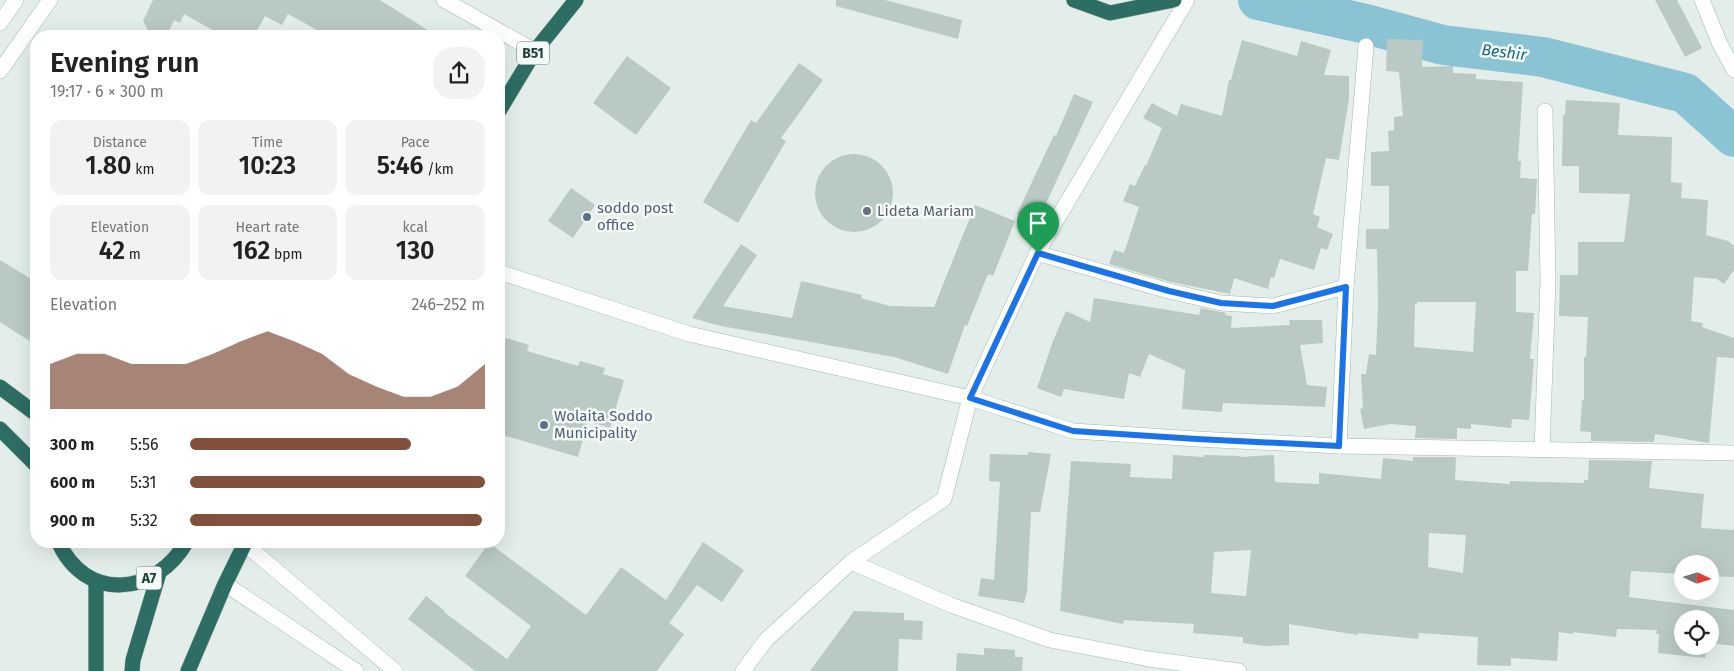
<!DOCTYPE html>
<html lang="en">
<head>
<meta charset="utf-8">
<style>
  body { margin:0; font-family:"Fira Sans",sans-serif; background:#f2f2f2; color:#222; height:100vh; display:flex; flex-direction:column; font-size:19px; white-space:nowrap }
  * { box-sizing:border-box; margin:0 }
  p { font-size:16px; color:#767676 }
  .icon { flex:none; width:28px; height:28px; fill:none; stroke:currentColor; stroke-width:2; stroke-linecap:round; stroke-linejoin:round }
  .map { position:relative; flex:1; overflow:hidden }
  .drawer { position:absolute; left:30px; top:30px; width:475px; height:518px; display:flex; flex-direction:column; background:#fff; border-radius:20px; box-shadow:0 5px 20px #0002 }
  .drawer>* { flex:none }
  .needle { width:32px; rotate:94deg }
  .tools { position:absolute; left:1674px; top:555px; display:grid; gap:10px }
  .tools a { display:grid; place-items:center; width:45px; height:45px; border-radius:50%; background:#fff; box-shadow:0 5px 20px #0002; font-size:25px }
  .pin { position:absolute; display:grid; place-items:center; width:42px; height:42px; color:#fff; margin:-51px -21px; border-radius:50% 50% 50% 0; rotate:-45deg; box-shadow:0 0 5px #0007 }
  .pin .icon { rotate:45deg }
  .round { display:grid; place-items:center; flex:none; width:52px; height:52px; border-radius:20px; background:#f2f2f2 }
  .summary { display:flex; align-items:center; justify-content:space-between; height:85px; padding:0 20px }
  h1 { font-size:28px; font-weight:600; line-height:38px }
  .metrics { display:grid; grid-template-columns:repeat(3,1fr); gap:8px; height:85px; padding:5px 20px }
  .metrics div { display:grid; align-content:center; border-radius:12px; background:#f2f2f2; text-align:center }
  .metrics b { font-size:25px; font-weight:600 }
  .metrics small { font-size:14px; font-weight:400 }
  .metrics p { font-size:14px }
  .chart { height:140px; padding:10px 20px }
  .chart p { display:flex; justify-content:space-between }
  .chart svg { width:100%; height:90px; margin-top:5px; fill:#82513b; opacity:.7 }
  ul { padding:0 20px; list-style:none; font-size:16px }
  li { display:grid; grid-template-columns:80px 60px 1fr; align-items:center; height:38px }
  li i { height:12px; border-radius:6px; background:#82513b }
  .map>svg:first-child { display:block }
  .lines { fill:none; stroke-linecap:round; stroke-linejoin:round }
  .river { stroke:#8ac4d4; stroke-width:40 }
  .building { fill:#b9c9c3; fill-rule:evenodd }
  .street-casing { stroke:#a5b6b2; stroke-width:16 }
  .secondary-casing { stroke:#a1bab3; stroke-width:16 }
  .highway-casing { stroke:#c1cac8; stroke-width:16 }
  .street { stroke:#fff; stroke-width:15 }
  .secondary { stroke:#fff; stroke-width:15 }
  .highway { stroke:#2d6d64; stroke-width:15 }
  .route-casing { stroke:#fff; stroke-width:10 }
  .route { stroke:#1a73e8; stroke-width:6 }
  .worship-dot { fill:#6b7280; stroke:#f4faf7; stroke-width:2 }
  .service-dot { fill:#5c6f8a; stroke:#f4faf7; stroke-width:2 }
  .labels { text-anchor:middle; dominant-baseline:central; stroke-width:5; stroke-linejoin:round; paint-order:stroke }
  .shield { fill:#f4faf7; stroke:#617873; stroke-width:1 }
  .shield-label { font-size:14px; font-weight:bold; fill:#22403a }
  .service-label { font-size:15px; fill:#4e5e75; stroke:#f4faf7; text-anchor:start }
  .worship-label { font-size:15px; fill:#5b616d; stroke:#f4faf7; text-anchor:start }
  .water-label { font-size:16px; font-style:italic; fill:#1a677f; stroke:#f4faf7 }
</style>
</head>
<body>
<div class="map">
<svg width="1734" height="671" viewBox="0 0 1734 671">
  <rect width="100%" height="100%" fill="#e3eeea"/>
  <g class="lines">
    <path class="river" d="M1258,0L1366,24L1443,45L1543,57L1685,93L1734,137"/>
  </g>
  <g class="building">
    <path d="M153,0H380L437,36H328L288,14L282,25L265,16L254,36H223L184,14L180,23L174,20L167,36H151L143,21Z"/>
    <path d="M836,0H885L962,20L958,39L836,6Z"/>
    <path d="M1655,0H1677L1702,48L1685,57Z"/>
    <path d="M1387,39L1423,40L1422,67L1453,66V73L1476,74V79L1523,82L1518,161H1521L1520,178L1537,179L1535,214H1532L1528,271H1516V312L1534,313L1530,359H1534L1529,420L1512,419L1511,428L1471,424V429L1457,428V439L1415,438L1416,426L1390,424L1364,429L1360,409L1363,408L1361,374H1366L1369,354L1376,355L1378,306L1377,249H1366V229H1389V186H1371V152L1389,151L1388,131L1394,130V117L1403,116L1399,72L1386,71ZM1417,302H1476L1473,352L1414,347L1415,304H1417Z"/>
    <path d="M1242,40L1297,56L1301,41L1331,50L1324,75L1349,76V99L1339,160L1326,158L1313,214L1320,217L1317,227L1333,234L1327,250L1321,248L1314,270L1280,259L1274,278L1271,277L1268,289L1234,278L1230,294L1171,282L1109,264L1114,250L1124,253L1139,207L1123,201L1130,184L1135,186L1145,165L1146,166L1162,128L1143,118L1152,103L1177,116L1181,104L1222,116L1229,80H1231Z"/>
    <path d="M627,56L671,88L636,135L593,103Z"/>
    <path d="M799,63L823,80L781,138L786,141L738,223L703,202L751,120L756,123Z"/>
    <path d="M1074,94L1093,102L1037,223L1017,214L1054,135L1056,136Z"/>
    <path d="M1566,100L1620,103L1618,135L1672,137L1671,182L1682,183L1681,198L1708,200L1706,235L1728,241L1734,246V270L1724,284L1717,279L1694,277L1691,321L1703,323L1702,327L1734,338V358L1717,357L1709,443L1655,434L1654,442L1591,441V432L1580,431L1582,400H1584V357H1586L1588,317L1559,316L1560,275H1578V242H1624L1630,194L1579,193V166H1562L1563,115H1565Z"/>
    <circle cx="854" cy="193" r="39"/>
    <path d="M571,188L595,205L573,238L548,221Z"/>
    <path d="M975,205L1015,221L993,276L988,274L967,326L965,325L948,374L894,357L721,326L692,318L741,244L757,255L723,306L792,318L801,281L862,295L861,298L890,306L934,307Z"/>
    <path d="M0,260L36,282V345L0,322Z"/>
    <path d="M1094,298L1199,315L1201,308L1226,313L1225,315L1232,316L1231,328L1290,325L1289,320H1322L1323,343L1300,345L1307,385L1327,387L1325,407L1223,403L1222,412L1182,409L1185,370L1149,354L1140,377L1129,373L1124,399L1064,389L1061,397L1037,388L1053,341L1066,311L1090,322Z"/>
    <path d="M506,338L529,345L527,351L578,366L580,361L605,368L603,374L624,380L610,428L588,421L578,457L499,434V343L504,345Z"/>
    <path d="M1028,452L1051,454L1040,512H1031L1027,591L1024,603L978,596L981,578L994,580L1000,482L989,481L990,454L1028,455Z"/>
    <path d="M1173,455L1204,457V455L1240,456V457L1274,455L1275,482L1319,484V473L1381,479L1383,458L1413,461V457H1456L1455,480L1510,484V481L1584,483V480H1588L1589,460L1652,461L1649,488L1704,494L1701,528L1734,530V577L1710,576V564H1682V574L1631,571L1629,597L1734,610V646L1710,643V619H1682V646H1707L1705,658L1658,653L1659,634H1656L1657,630L1617,629L1616,637L1573,632V634L1559,632L1557,661L1511,658V666L1477,665L1478,637L1419,633L1418,639L1358,633V635L1289,624V645L1264,646L1243,643V637L1193,633L1194,624L1124,620L1123,624L1060,611L1071,461L1131,464L1130,477L1172,479ZM1429,533L1466,535L1463,573L1428,567ZM1251,550L1246,596L1211,593L1214,552Z"/>
    <path d="M703,542L744,570L722,602L697,585L669,623L684,634L657,671H475L408,619L426,596L445,611L444,612L507,659L531,626L465,576L489,543L586,615L621,567L666,600Z"/>
    <path d="M854,611L904,613V620L923,621L922,640L899,639L898,671H810Z"/>
    <path d="M984,648L1015,650V657H1023L1022,671H956L957,653L984,655Z"/>
  </g>
  <g class="lines">
    <g class="street-casing">
      <g id="street">
        <path d="M444,0L535,51"/>
        <path d="M1702,0L1719,42L1734,70"/>
        <path d="M1037,253L1169,291L1221,303L1273,306L1346,287"/>
        <path d="M499,272L689,334L970,398L1073,431L1197,439L1339,446L1734,453"/>
        <path d="M1339,446L1346,287L1366,46"/>
        <path d="M1542,450L1548,280L1545,111"/>
        <path d="M245,544L395,671"/>
        <path d="M851,562L951,605L1050,640L1149,659L1239,671"/>
        <path d="M225,584L356,671"/>
        <path d="M743,671L766,640L851,562L944,499L970,398L1037,253L1187,0"/>
      </g>
    </g>
    <g class="secondary-casing">
      <g id="secondary">
        <path d="M0,23L16,0"/>
        <path d="M0,71L50,0"/>
      </g>
    </g>
    <g class="highway-casing">
      <g id="highway">
        <path d="M1074,0L1110,13L1174,0"/>
        <path d="M499,111L535,51L576,0"/>
        <path d="M0,387L36,414"/>
        <path d="M0,429L36,465"/>
        <path d="M58,541C85,603 156,596 187,541"/>
        <path d="M96,671V581"/>
        <path d="M132,671L133,660L159,573"/>
        <path d="M188,671L225,584L246,541"/>
      </g>
    </g>
    <use href="#street" class="street"/>
    <use href="#secondary" class="secondary"/>
    <use href="#highway" class="highway"/>
  </g>
  <g class="lines">
    <g class="route-casing">
      <path id="route" d="M1038,253L1169,291L1221,303L1273,306L1346,287L1339,446L1197,439L1073,431L970,398Z"/>
    </g>
    <use href="#route" class="route"/>
  </g>
  <circle class="worship-dot" cx="867" cy="211" r="5"/>
  <g class="service-dot">
    <circle cx="587" cy="217" r="5"/>
    <circle cx="544" cy="425" r="5"/>
  </g>
  <g class="labels">
    <g class="shield">
      <rect x="517" y="41.5" width="32" height="23" rx="4"/>
      <rect x="136.5" y="566.5" width="25" height="23" rx="4"/>
    </g>
    <g class="shield-label">
      <text x="533" y="53">B51</text>
      <text x="149" y="578">A7</text>
    </g>
    <g class="service-label">
      <text x="597" y="208">soddo post<tspan x="597" dy="17">office</tspan></text>
      <text x="554" y="416">Wolaita Soddo<tspan x="554" dy="17">Municipality</tspan></text>
    </g>
    <g class="worship-label">
      <text x="877" y="211">Lideta Mariam</text>
    </g>
    <g class="water-label">
      <text transform="translate(1504 52) rotate(7)">Beshir</text>
    </g>
  </g>
</svg>
<div class="tools">
<a><svg class="needle" viewBox="-14 -14 28 28"><path d="M0-13l5 13h-10z" fill="#e53935"/><path d="M0 13l5-13h-10z" fill="#767676"/></svg></a>
<a><svg class="icon" aria-label="locate" viewBox="0 0 24 24"><circle cx="12" cy="12" r="6"/><path d="M12 2v4M12 18v4M2 12h4M18 12h4"/></svg></a>
</div>
<div class="pin" style="left:1038px;top:253px;background:#1e9e55"><svg class="icon" aria-label="arrive" viewBox="0 0 24 24"><path d="M6 21V4h12l-3 4 3 4H6"/></svg></div>
<section class="drawer">
<div class="summary"><div><h1>Evening run</h1><p>19:17 · 6 × 300 m</p></div><a class="round"><svg class="icon" aria-label="share" viewBox="0 0 24 24"><path d="M12 15V3M7 8l5-5 5 5M5 13v7h14v-7"/></svg></a></div>
<div class="metrics">
<div><p>Distance</p><b>1.80<small> km</small></b></div>
<div><p>Time</p><b>10:23</b></div>
<div><p>Pace</p><b>5:46<small> /km</small></b></div>
</div>
<div class="metrics">
<div><p>Elevation</p><b>42<small> m</small></b></div>
<div><p>Heart rate</p><b>162<small> bpm</small></b></div>
<div><p>kcal</p><b>130</b></div>
</div>
<div class="chart"><p><span>Elevation</span>246–252 m</p>
<svg viewBox="0 0 160 44" preserveAspectRatio="none"><path d="M0 44V22L10 17L20 17L30 22L40 22L50 22L60 17L70 11L80 6L90 11L100 17L110 27L120 33L130 38L140 38L150 33L160 22V44z"/></svg>
</div>
<ul>
<li><b>300 m</b>5:56<i style="width:75%"></i></li>
<li><b>600 m</b>5:31<i style="width:100%"></i></li>
<li><b>900 m</b>5:32<i style="width:99%"></i></li>
</ul>
</section>
</div>
</body>
</html>
